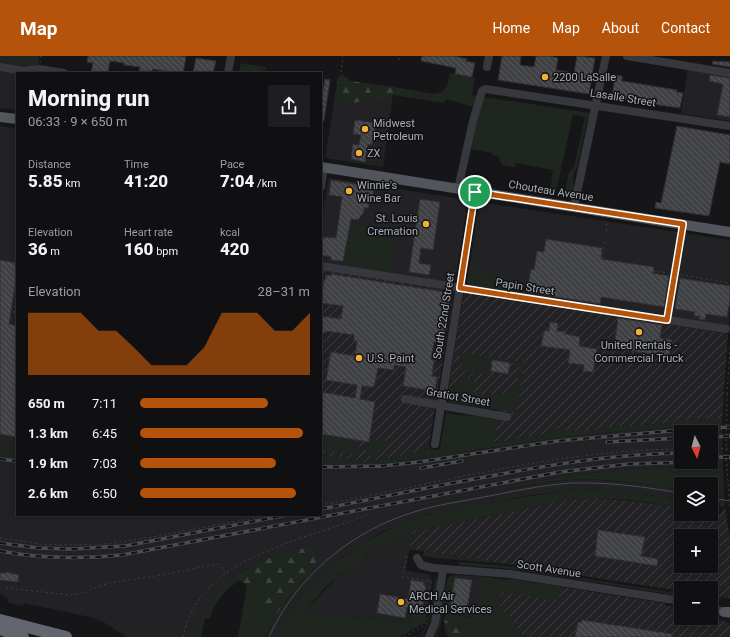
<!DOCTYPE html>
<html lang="en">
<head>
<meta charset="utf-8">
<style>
  body { margin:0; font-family:Roboto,sans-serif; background:#1e1e20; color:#f1f3f6; height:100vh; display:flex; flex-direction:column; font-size:15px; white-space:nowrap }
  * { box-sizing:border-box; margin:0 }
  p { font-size:13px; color:#9c9d9f }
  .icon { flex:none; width:22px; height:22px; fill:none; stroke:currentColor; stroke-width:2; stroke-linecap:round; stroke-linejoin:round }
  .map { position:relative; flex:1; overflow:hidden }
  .panel { position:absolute; left:16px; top:16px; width:306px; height:444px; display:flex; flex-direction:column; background:#101012; border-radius:0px; box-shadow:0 2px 6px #0003,0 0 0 1px #303032 }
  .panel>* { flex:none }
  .needle { width:26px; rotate:174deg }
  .buttons { position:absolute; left:674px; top:369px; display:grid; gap:8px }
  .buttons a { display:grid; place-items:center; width:44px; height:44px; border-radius:0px; background:#101012; box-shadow:0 2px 6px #0003,0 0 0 1px #303032; font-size:20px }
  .pin { position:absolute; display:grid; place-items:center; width:34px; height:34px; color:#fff; margin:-17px; border:2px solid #fff; border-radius:50%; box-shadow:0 1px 4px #0007 }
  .round { display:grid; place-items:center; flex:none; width:42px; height:42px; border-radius:0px; background:#1e1e20 }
  .overview { display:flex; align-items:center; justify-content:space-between; height:68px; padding:0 12px }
  h1 { font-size:22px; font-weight:800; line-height:30px }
  .stats { display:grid; grid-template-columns:repeat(3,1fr); gap:6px; height:68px; padding:4px 12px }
  .stats div { display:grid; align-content:center }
  .stats b { font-size:17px; font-weight:800 }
  .stats small { font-size:11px; font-weight:400 }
  .stats p { font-size:11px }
  .chart { height:112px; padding:8px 12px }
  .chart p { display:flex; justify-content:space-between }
  .chart svg { width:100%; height:72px; margin-top:4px; fill:#b45309; opacity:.7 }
  ul { padding:0 12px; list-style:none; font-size:13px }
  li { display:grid; grid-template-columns:64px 48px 1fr; align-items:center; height:30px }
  li i { height:10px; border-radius:5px; background:#b45309 }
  header { display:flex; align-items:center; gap:24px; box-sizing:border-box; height:56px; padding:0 20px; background:#b45309; color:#fff }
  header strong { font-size:19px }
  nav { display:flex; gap:22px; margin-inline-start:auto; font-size:14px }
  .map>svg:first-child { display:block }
  .built { fill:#222225; fill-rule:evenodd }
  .industrial { fill:url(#industrial-furrows); fill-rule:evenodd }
  .grass { fill:#1e261f }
  .forest { fill:url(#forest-firs) }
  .building { fill:url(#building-back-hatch); stroke:#303034 }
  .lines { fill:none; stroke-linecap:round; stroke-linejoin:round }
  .path { stroke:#3d3f44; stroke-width:1; stroke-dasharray:2 3; stroke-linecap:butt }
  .minor { stroke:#37383d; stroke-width:8 }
  .major { stroke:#53555c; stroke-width:10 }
  .highway { stroke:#63666e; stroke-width:12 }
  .tram { stroke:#4a4c52; stroke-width:1 }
  .rail-casing { stroke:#4a4c52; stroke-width:3.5 }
  .rail { stroke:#111113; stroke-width:2; stroke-dasharray:6; stroke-linecap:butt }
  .path-bridge { stroke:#3d3f44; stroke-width:1; stroke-dasharray:2 3; stroke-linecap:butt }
  .route-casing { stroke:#fff; stroke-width:8 }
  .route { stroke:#b45309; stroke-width:5 }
  .poi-dot { fill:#f2b134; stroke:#111113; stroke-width:1.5 }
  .labels { text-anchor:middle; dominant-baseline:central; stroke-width:3; stroke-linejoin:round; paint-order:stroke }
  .poi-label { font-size:11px; fill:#a8adb8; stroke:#111113; text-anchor:start }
  .street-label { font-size:11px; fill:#a8adb8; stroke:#111113 }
</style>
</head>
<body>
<header>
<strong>Map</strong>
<nav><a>Home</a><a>Map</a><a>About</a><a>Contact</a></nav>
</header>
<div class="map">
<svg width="730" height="581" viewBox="0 0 730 581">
  <defs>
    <pattern id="industrial-furrows" width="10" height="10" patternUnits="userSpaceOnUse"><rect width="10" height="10" fill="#222225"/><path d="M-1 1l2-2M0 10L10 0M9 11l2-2" fill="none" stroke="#3f3f43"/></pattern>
    <pattern id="forest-firs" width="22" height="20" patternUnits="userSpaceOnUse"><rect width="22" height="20" fill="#1e261f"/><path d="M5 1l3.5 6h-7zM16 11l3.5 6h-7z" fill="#3c433d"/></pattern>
    <pattern id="building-back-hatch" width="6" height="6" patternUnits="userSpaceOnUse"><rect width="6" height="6" fill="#404145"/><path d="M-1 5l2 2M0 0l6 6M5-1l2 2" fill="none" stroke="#595a5e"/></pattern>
  </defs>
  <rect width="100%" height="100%" fill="#161618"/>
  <g class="built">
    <path d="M0,0H39L37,15L17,17V54L0,52Z"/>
    <path d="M688,11L730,19V65L681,58Z"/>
    <path d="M335,39L338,43L358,46L366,42H389L393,39L383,111L325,102Z"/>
    <path d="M0,70L17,73V391L0,389Z"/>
    <path d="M330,122L468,144L455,226L452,227L321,206V168L328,124Z"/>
    <path d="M481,146L722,183L730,185L729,271L468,229L467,226L479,148Z"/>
    <path d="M722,368L723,409L631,413L562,420L414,448L415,451L494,435L543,427L571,424H601L655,429L681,434V444L628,436L580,434L531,439L426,459L381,476L345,499L302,542L277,581H265L274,562L287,542L316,509L318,496L291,495L273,500L243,514L230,524L214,541L205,555L194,581H126L105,567L94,562L24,547L23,550L7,546L8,543L0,538V396L17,398V459H321V408H383L563,381L612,376ZM681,376H711V406H681Z"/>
    <path d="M711,439L724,441L725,451L711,449Z"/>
    <path d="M413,469L406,514L430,519V521L432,524L427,558L412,555L409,568L375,562L304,557L335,523L353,509L363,507L367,500L369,491L368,489Z"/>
    <path d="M457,519L488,521L482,563L441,556L447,525L450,520Z"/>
  </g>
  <g class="industrial">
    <path d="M321,213L454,235L429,389L424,395L380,404L365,406L321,399Z"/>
    <path d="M467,236L728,278L722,363L676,364L675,367L611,371L591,375H568L551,372L544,379L494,387L498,354L451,346L448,345L447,342L463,241L464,237Z"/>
    <path d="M592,442L631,445L671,450L681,452V458L711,457L720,458L725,451L730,484V542L711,540V532H681V535L409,493L413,474L432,472L566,444ZM681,480H711V510H681Z"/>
    <path d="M510,523L663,547L668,550L681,551V562H711V559L730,568V581H518L482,563Z"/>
  </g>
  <g class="grass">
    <path d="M0,0H39L38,11L0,5Z"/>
    <path d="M241,7L266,11L265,17H239Z"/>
    <path d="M450,17L475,22L472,39L477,40L474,51L446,43L444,47L393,39L395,34L394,31L434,38L442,36L447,30Z"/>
    <path d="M484,41L591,57L590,62L587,65L577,112C570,120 576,129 573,139L565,137L569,116L574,111L585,61L573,59L556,136L550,135L553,114L516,107L515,111L502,109L498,100L492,99V97L471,93L478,59Z"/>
    <path d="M350,168L397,175L391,217L343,209Z"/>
    <path d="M474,201L480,202L479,212L483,217L517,223L516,233L511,236L470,229V226H467L468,218L472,215Z"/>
    <path d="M458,296L524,307L516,357L451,346L448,345L449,332L459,331L461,319L475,324L473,332L474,336C486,341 503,339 515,333L518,327L519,311L517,308L493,304L491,315L488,317H472L462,314L463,304Z"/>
    <path d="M446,356L456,359L480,360L497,364L494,387L544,379L551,372L568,375H591L611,371L675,367L676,364L722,363V368L612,376L563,381L383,408H321V399L365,406L380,404L424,395L429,389L430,393L438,394L440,392Z"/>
    <path d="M321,378L355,384L354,390L360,391L359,397L357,399L321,393Z"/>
    <path d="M371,383L387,385C386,395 378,402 368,399L369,394H365V392L370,390Z"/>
    <path d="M0,389L17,391V398L0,396Z"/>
    <path d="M723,409L724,441L711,439V428H681V434C645,428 608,422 571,424C553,425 535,428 517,431C483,437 449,444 415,451L413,448L562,420L631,413Z"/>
    <path d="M580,434L628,436L681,444V452C643,445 604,440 566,444L432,472L413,474L409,497L401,496H406L408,482L396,479L395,482L390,483L389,493L393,495L387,494L388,488L378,487L377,491H369L367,500L363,507C338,514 319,537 305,557L375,562L409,568L412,555L427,558L425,567L399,581H277C305,522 362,478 425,460C446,453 468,450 490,447C520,441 550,437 580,434Z"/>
    <path d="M425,495L434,497L508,508L436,502L422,500Z"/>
    <path d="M459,506L506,510L681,538V540L512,513L459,509Z"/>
    <path d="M436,519L437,525L430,565L421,581H420L429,564Z"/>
    <path d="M455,519L448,526L441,568L436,581H435L439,568L447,525L450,520Z"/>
    <path d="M235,520V523L240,524C225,534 215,545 210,562H205L201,581H194C202,558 214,535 235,520Z"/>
    <path d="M256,521L263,522L266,527L264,539L270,562H274L265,581H238L247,528L249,529Z"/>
    <path d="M485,521L558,530L560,536L558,544L501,536L499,549L524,581H472L465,573L452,569L450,566L444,564L450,526L455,522L449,558L476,562L483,523H485Z"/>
  </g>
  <g class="forest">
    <path d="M341,18C345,20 347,23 351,25L394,31L395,37L389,42C382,43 374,41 366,42C363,43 361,45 358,46C349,49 340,46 335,39L338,22Z"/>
    <path d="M307,492H315L318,496L316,509L287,542L274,562C268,563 265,559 262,554L266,527L263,522L256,521L249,529C243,528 241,524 235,523V520C257,505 281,496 307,492Z"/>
    <path d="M444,564L450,566L452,569L465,573L472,581H448L445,574Z"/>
  </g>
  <g class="building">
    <path d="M88,0H179L186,1L183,17H170V16L153,13L152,15H139L140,11L124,9V7L110,5L108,17H91L93,7L87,6Z"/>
    <path d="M422,0H454L467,3L466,5L475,7L472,21L455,18L456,12L421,5Z"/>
    <path d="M502,0H521L520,9L534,11L536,0H549L558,2L556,14L574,17L577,0L595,2L589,38L498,24Z"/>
    <path d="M196,2L216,5L213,17H193Z"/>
    <path d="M713,5L730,6V11L712,8Z"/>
    <path d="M615,19L622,20V25L677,34V36L683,37L680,52L612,42Z"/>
    <path d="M710,19L730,22V61L717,59L723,28L709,25Z"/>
    <path d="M325,23L330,24L324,65H321V47Z"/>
    <path d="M355,64L376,67L374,82L373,81L372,89L368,88L365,106L351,103L353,88L359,89L361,79L353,78Z"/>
    <path d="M677,70L730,79V108L720,106L709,160L655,152L656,146L661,147Z"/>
    <path d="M331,124L374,131L372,144H370L368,152H364V156L358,164L351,163L343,205L331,204V201L321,199L323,181L336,182L342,141L329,139Z"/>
    <path d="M420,143L440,146L433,194L421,192L419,207L431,209L429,219L409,216Z"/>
    <path d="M546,183L602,192L601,203L654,211L653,217L669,220L664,251L601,241L600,248L527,236L531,213L534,214L537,195L544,196Z"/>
    <path d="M0,204L17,207V217L9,268L17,270V381L0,378Z"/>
    <path d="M331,218L451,237L443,287L434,286L431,304H434L432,320L437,321L435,335L403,330L406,311L394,309V314L378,312L374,331L362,330L360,343L375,346L369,386L321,378V336L355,342L357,329L326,324L331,296L355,300L357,285L354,284V279L326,275V277L321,276V260L341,263L343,250L321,247L324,223L325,224L326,219L331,220Z"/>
    <path d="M680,222L730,230V245L727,261L706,258L705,264L699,263L700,260H694L695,256L675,253Z"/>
    <path d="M618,262L662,269L660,282L672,284L669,301L614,292Z"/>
    <path d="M550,266L558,267L557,275L566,276L565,278L580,281L579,290L597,293L593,316L583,315L584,309L568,307L570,294L541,290L544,275H549Z"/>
    <path d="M492,304L510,307L508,318L491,315Z"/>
    <path d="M598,474L645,481L641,500L658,503L657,510L595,500Z"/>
    <path d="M6,516L19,519L18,526L0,524V517H6Z"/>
    <path d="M455,522L472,524L467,553L450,551Z"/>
    <path d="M411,524L424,526V530H426L423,549H421L420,553L407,551L405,562L377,557L380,538L408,543Z"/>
    <path d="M582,564L672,578V581H575L578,566L581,567Z"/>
  </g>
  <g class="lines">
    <g class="path">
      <path d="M399,4V0"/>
      <path d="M40,7L41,0"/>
      <path d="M341,16L343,0"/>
      <path d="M606,175L607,167"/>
      <path d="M602,203L605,182"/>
      <path d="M653,215L668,217"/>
      <path d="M681,219L730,227"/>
      <path d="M17,235L14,257L17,263"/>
      <path d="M727,338L730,291"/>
      <path d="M711,393L730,392"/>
      <path d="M321,449C440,427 559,394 681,393"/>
      <path d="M0,482L40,488L60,489L108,488L158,480L269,459"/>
      <path d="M406,500L403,521L431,525L429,538L426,537"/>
      <path d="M6,532L70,539L87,536L92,533L109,527L168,518L217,508L219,509L226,517"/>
      <path d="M183,581C196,521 252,499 304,481C325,474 346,467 367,459"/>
      <path d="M404,581L425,569L428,561"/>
    </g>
    <g class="minor">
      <path d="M627,0L730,17"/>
      <path d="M0,11L24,15L39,13L64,17"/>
      <path d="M487,11L489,0"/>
      <path d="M228,17L231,0"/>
      <path d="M321,131L324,112"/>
      <path d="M458,133L473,65L482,35L485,33L730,70"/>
      <path d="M574,151L606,0"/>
      <path d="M321,210L726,273"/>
      <path d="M667,264L683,168"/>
      <path d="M405,343L507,361"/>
      <path d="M435,388L475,136"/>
      <path d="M417,502L421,509L433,512L510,518L681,545"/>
      <path d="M711,551L729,558"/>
      <path d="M429,581L435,567L443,514"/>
    </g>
    <g class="major">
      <path d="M0,61L17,63"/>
      <path d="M321,111L730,176"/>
      <path d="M724,556H730"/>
    </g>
    <g class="highway">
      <path d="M0,564L66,581"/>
      <path d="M0,573L23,581"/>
    </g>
    <g class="tram">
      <path d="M711,442L730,445"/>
      <path d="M269,581C296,521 351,475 414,456C435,449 458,446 479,442C510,436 541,429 572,427C609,426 645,431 681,437"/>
    </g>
    <g class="rail-casing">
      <g id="rail">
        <path d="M711,381L730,380"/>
        <path d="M607,386L681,382"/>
        <path d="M711,401H730"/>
        <path d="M0,403L17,405"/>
        <path d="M321,411L381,410L419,406L557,385L693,373L730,371"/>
        <path d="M421,412L462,405"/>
        <path d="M321,453C378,442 434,430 491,420C554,408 617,398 681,397"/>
        <path d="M0,487L38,492L71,493L125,490L287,459"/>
        <path d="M0,495C41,503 81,503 122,499L560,416L629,408L689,406"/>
      </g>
    </g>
    <use href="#rail" class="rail"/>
    <path class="path-bridge" d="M727,338L726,399L730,452"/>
  </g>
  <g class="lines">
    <g class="route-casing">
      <path id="route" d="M475,136L683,168L667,264L460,232Z"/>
    </g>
    <use href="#route" class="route"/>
  </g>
  <g class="poi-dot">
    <circle cx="545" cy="21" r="4"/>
    <circle cx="365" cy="73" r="4"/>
    <circle cx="359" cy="97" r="4"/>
    <circle cx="349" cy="135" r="4"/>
    <circle cx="426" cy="168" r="4"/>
    <circle cx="639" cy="276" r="4"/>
    <circle cx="359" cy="302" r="4"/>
    <circle cx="401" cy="546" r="4"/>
  </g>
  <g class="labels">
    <g class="poi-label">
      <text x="553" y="21">2200 LaSalle</text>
      <text x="373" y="67">Midwest<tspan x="373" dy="13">Petroleum</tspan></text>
      <text x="367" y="97">ZX</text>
      <text x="357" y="129">Winnie's<tspan x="357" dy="13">Wine Bar</tspan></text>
      <text x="418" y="162" text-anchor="end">St. Louis<tspan x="418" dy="13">Cremation</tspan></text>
      <text x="639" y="289" text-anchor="middle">United Rentals -<tspan x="639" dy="13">Commercial Truck</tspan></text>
      <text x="367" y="302">U.S. Paint</text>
      <text x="409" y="540">ARCH Air<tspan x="409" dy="13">Medical Services</tspan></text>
    </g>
    <g class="street-label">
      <text transform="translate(623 42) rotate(9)">Lasalle Street</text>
      <text transform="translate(551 135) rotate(9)">Chouteau Avenue</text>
      <text transform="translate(525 231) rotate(9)">Papin Street</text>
      <text transform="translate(444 260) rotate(-81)">South 22nd Street</text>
      <text transform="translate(458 341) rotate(10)">Gratiot Street</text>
      <text transform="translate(549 513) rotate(9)">Scott Avenue</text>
    </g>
  </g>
</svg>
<div class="buttons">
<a><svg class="needle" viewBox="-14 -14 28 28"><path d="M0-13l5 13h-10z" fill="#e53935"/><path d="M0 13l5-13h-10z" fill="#9c9d9f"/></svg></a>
<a><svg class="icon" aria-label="layers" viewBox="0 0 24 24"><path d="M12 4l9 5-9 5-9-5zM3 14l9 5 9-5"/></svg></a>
<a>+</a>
<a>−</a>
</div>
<div class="pin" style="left:475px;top:136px;background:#1e9e55"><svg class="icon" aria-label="arrive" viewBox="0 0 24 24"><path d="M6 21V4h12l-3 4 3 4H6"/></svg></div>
<section class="panel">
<div class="overview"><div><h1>Morning run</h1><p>06:33 · 9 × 650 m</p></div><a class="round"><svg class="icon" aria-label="share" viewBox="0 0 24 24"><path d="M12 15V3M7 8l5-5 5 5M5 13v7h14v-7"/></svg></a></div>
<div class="stats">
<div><p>Distance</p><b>5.85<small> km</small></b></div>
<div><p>Time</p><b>41:20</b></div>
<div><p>Pace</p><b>7:04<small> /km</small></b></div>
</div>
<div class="stats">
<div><p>Elevation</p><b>36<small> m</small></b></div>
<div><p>Heart rate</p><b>160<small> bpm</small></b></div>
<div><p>kcal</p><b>420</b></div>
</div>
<div class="chart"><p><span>Elevation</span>28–31 m</p>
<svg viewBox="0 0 160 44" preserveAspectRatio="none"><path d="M0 44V6L10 6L20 6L30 6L40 17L50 17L60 27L70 38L80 38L90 38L100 27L110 6L120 6L130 6L140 17L150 17L160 6V44z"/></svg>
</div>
<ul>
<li><b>650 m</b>7:11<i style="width:75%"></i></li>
<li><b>1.3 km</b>6:45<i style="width:96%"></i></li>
<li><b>1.9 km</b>7:03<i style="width:80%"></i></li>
<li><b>2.6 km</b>6:50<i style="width:92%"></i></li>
</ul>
</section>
</div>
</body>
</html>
